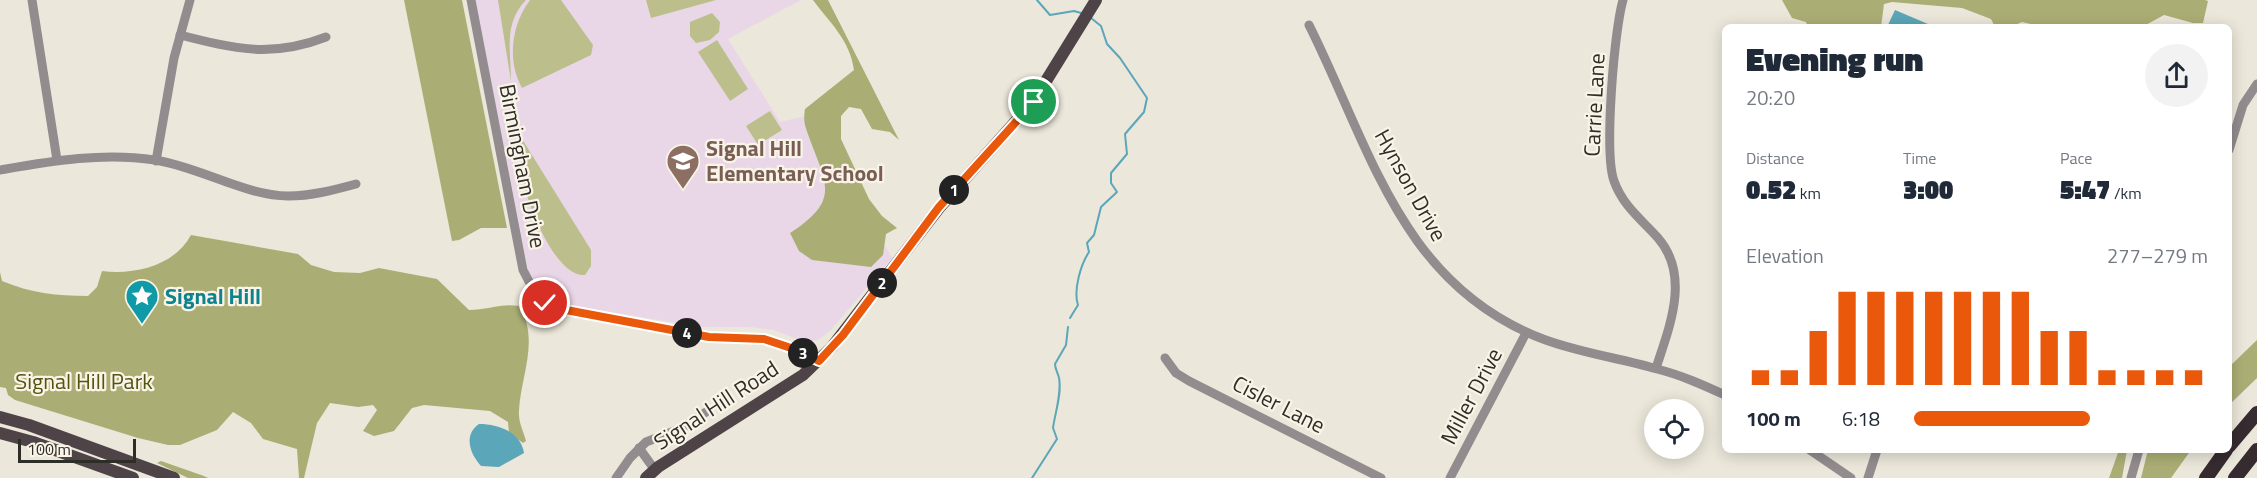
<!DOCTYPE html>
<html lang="en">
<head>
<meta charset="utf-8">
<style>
  body { margin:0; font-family:"Titillium Web",sans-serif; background:#f2f2f3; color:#1f2937; height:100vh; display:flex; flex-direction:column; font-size:22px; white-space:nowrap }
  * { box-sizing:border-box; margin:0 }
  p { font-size:20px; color:#747a83 }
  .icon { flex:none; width:33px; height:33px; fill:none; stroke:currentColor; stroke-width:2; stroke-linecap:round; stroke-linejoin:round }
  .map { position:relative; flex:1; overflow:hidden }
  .sheet { position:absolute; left:1722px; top:24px; width:510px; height:429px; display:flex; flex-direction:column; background:#fff; border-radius:9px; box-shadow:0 3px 15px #0003 }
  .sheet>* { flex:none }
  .buttons { position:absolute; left:1644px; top:399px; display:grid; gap:12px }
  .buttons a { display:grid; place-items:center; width:60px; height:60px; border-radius:50%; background:#fff; box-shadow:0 3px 15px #0003; font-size:30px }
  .scale { position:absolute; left:18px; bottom:15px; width:118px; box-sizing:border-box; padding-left:6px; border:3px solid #2f2d28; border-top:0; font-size:16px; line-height:21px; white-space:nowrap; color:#2f2d28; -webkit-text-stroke:4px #f9f4e7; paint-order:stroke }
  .pin { position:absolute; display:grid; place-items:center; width:51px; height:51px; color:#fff; margin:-26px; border:3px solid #fff; border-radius:50%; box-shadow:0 2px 6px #0007 }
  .km { position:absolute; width:30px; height:30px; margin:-15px; border-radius:50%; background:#222; color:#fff; font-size:16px; line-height:30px; text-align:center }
  .round { display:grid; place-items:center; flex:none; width:63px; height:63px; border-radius:32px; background:#f2f2f3 }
  .headline { display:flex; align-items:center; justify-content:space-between; height:102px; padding:0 24px }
  h1 { font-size:33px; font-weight:800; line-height:45px }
  .figures { display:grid; grid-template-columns:repeat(3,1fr); gap:9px; height:102px; padding:6px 24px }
  .figures div { display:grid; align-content:center }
  .figures b { font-size:26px; font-weight:800 }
  .figures small { font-size:16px; font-weight:400 }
  .figures p { font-size:16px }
  .chart { height:168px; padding:12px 24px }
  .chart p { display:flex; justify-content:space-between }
  .chart svg { width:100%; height:108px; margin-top:6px; stroke:#ea580c; stroke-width:6 }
  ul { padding:0 24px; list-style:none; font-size:20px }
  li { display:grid; grid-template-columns:96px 72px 1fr; align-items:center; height:45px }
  li i { height:15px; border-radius:8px; background:#ea580c }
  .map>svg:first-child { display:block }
  .education { fill:#e9d7e8 }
  .green { fill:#bcbf8b }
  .forest { fill:#abae74 }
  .water { fill:#5ba6b8 }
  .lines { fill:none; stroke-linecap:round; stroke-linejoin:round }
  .stream { stroke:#5ba6b8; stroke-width:2 }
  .minor { stroke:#928c8e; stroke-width:9 }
  .major { stroke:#4e4347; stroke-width:12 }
  .highway { stroke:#362b2f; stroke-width:14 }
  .route-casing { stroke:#fff; stroke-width:12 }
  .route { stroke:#ea580c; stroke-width:8 }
  .labels { text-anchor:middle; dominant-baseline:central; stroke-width:4.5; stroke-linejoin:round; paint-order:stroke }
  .street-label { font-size:22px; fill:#2f2d28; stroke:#f9f4e7 }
  .education-label { font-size:22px; font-weight:bold; fill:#785e54; stroke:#f9f4e7; text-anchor:start }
  .culture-label { font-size:22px; font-weight:bold; fill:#0d838f; stroke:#f9f4e7; text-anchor:start }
  .park-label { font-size:22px; fill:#52540f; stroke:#f9f4e7 }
</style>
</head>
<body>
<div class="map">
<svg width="2257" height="478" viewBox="0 0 2257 478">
  <rect width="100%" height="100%" fill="#ebe7da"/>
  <path class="education" d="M475,0H801L728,39L780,122L810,115L892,258L830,331L818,340L805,342L774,330L751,327H702L573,306L555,302L537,292L530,280Z"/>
  <g class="green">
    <path d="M498,0H526C503,24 511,51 511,81Z"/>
    <path d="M530,0H561L593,45L591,55L522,88C507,61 511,25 530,0Z"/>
    <path d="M646,0H716L651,18Z"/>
    <path d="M712,13L720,22L719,32L710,40L696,43L690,36V22Z"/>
    <path d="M717,40L748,89L730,101L698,52Z"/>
    <path d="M770,111L782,130L758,145L746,126Z"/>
    <path d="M522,139L591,250V266L585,275C555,278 524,198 522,173C521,165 522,157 523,150L520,147Z"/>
  </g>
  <g class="forest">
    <path d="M404,0H462L507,228H481L459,240L452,241Z"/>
    <path d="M813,0H828L899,140L890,132L872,129L861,109L849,107L841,116V139L869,199L882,216L897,228L886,234L883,255L871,267L812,260L799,251L790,233C840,200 827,186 809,137C805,126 803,122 805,109L854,70C850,40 830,23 813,0Z"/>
    <path d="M1782,0H2205L2208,1L2203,23H2193L2164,15L2142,27H2044L2022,22L2010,27H1995L1991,19L1962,8L1892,2L1884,4L1881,27H1808L1806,22L1792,18Z"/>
    <path d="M191,235L298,254L311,265L334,272L360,273L379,268L437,279L469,310C487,310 502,303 519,306C540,339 521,375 519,410C518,422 523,430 526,441L523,443L509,433L508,422L490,411L424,405L412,408L394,431L374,436L363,431L377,410L373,405L358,407L330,403L317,423L304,478H299L297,449L263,439L251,423L233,412L217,430L180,445H168L138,438L15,400L8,395L6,388L0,387V272L2,281C31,293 56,296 88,296L97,287L102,271C135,275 174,266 191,235Z"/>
    <path d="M2257,340V378L2229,405V367Z"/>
    <path d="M2119,450H2127L2122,478H2109Z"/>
    <path d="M2148,450H2191L2171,478H2141Z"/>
    <path d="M161,461L204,476L208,478H188L157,463Z"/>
  </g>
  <g class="water">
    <path d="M1895,10L1935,27H1887Z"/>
    <path d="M479,424C498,424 521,432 524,453L499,467L481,466C470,454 463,435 479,424Z"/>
  </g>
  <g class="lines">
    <g class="stream">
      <path d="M1037,0L1050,15L1074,11L1081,13"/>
      <path d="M1070,318L1078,305C1073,290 1081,264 1089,252L1087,243L1094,235L1101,207L1117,192L1111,183V173L1127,154L1125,134L1144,112L1147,98L1120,58L1107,44L1101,26L1091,18"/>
      <path d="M1032,478L1057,439L1053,428C1055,413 1062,393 1059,378C1058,373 1055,369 1055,364L1066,345L1068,327"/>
    </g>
    <g class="minor">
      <path d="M32,0L57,160"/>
      <path d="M471,0L523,270L537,297L559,309L709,337L764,339L797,350L819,361"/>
      <path d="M1623,0C1614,31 1604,153 1614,181C1623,206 1641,219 1658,238C1691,276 1669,328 1656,368"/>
      <path d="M1309,25C1371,149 1401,285 1543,339C1580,353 1620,358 1657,369C1681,375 1703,385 1725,395"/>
      <path d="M180,35C235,49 272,58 326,37"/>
      <path d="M2229,150L2243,105L2257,84"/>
      <path d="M156,161L174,58L190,0"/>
      <path d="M0,170C52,161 102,152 155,160C200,167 243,195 288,196C311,196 334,190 356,184"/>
      <path d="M1165,358L1176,373L1189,381L1381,478"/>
      <path d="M639,448L655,470"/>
      <path d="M1810,450L1851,478"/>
      <path d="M616,478L630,458L646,442L682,428L706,412"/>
      <path d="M1450,478L1526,333"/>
      <path d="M1868,478L1877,450"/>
      <path d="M2131,478L2139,450"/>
    </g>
    <g class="major">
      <path d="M0,417L29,425L174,478"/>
      <path d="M0,433L33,442L133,478"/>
      <path d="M646,478L658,467L803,375L832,347L939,208L1033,102L1096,0"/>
    </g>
    <g class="highway">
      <path d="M2229,446L2257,413"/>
      <path d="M2206,478L2226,450"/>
      <path d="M2235,478L2257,450"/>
    </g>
  </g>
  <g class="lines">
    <g class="route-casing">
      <path id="route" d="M545,303L566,310L709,337L764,339L797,350L819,361L843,335L939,207L1034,102"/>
    </g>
    <use href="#route" class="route"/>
  </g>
  <defs>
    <g id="school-pin" transform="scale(1.725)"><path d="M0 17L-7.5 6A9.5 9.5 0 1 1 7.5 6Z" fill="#8d6e63" stroke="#f9f4e7"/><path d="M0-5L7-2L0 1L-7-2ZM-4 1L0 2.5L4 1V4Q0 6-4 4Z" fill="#fff"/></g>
    <g id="sight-pin" transform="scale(1.725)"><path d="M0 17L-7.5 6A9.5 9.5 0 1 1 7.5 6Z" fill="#0f9aa8" stroke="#f9f4e7"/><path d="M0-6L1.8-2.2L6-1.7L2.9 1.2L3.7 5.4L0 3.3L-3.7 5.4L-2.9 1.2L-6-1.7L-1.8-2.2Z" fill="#fff"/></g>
  </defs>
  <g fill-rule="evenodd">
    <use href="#school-pin" x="683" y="161"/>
    <use href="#sight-pin" x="142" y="296"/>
  </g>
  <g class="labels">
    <g class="street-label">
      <text transform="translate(1594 105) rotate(-87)">Carrie Lane</text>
      <text transform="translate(523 166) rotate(79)">Birmingham Drive</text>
      <text transform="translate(1411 185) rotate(61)">Hynson Drive</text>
      <text transform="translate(1471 396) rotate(-62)">Miller Drive</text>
      <text transform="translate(1279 404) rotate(27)">Cisler Lane</text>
      <text transform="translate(716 405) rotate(-33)">Signal Hill Road</text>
    </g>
    <g class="education-label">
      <text x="706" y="148">Signal Hill<tspan x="706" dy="25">Elementary School</tspan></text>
    </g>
    <g class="culture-label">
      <text x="165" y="296">Signal Hill</text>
    </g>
    <g class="park-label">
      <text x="84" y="381">Signal Hill Park</text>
    </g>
  </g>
</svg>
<div class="buttons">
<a><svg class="icon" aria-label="locate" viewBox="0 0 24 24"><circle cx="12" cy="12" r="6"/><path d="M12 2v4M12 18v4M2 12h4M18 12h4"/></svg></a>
</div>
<div class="scale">100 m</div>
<div class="pin" style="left:1034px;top:102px;background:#1e9e55"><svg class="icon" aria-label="arrive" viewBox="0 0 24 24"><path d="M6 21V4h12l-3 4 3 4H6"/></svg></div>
<div class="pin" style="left:545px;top:303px;background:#d93025"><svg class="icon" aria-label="check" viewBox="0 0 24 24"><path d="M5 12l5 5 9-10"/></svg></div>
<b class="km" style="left:954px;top:190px">1</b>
<b class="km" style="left:882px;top:283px">2</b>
<b class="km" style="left:803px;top:353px">3</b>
<b class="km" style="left:687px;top:333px">4</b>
<section class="sheet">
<div class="headline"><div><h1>Evening run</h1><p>20:20</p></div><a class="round"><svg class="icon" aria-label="share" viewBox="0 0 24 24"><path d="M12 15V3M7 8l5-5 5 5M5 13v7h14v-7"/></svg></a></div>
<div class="figures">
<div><p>Distance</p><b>0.52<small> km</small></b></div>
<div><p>Time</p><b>3:00</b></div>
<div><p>Pace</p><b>5:47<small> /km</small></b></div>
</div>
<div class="chart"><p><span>Elevation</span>277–279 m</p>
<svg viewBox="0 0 160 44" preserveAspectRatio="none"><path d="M5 44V38M15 44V38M25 44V22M35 44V6M45 44V6M55 44V6M65 44V6M75 44V6M85 44V6M95 44V6M105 44V22M115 44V22M125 44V38M135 44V38M145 44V38M155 44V38"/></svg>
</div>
<ul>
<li><b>100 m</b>6:18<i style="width:60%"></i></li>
</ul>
</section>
</div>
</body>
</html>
